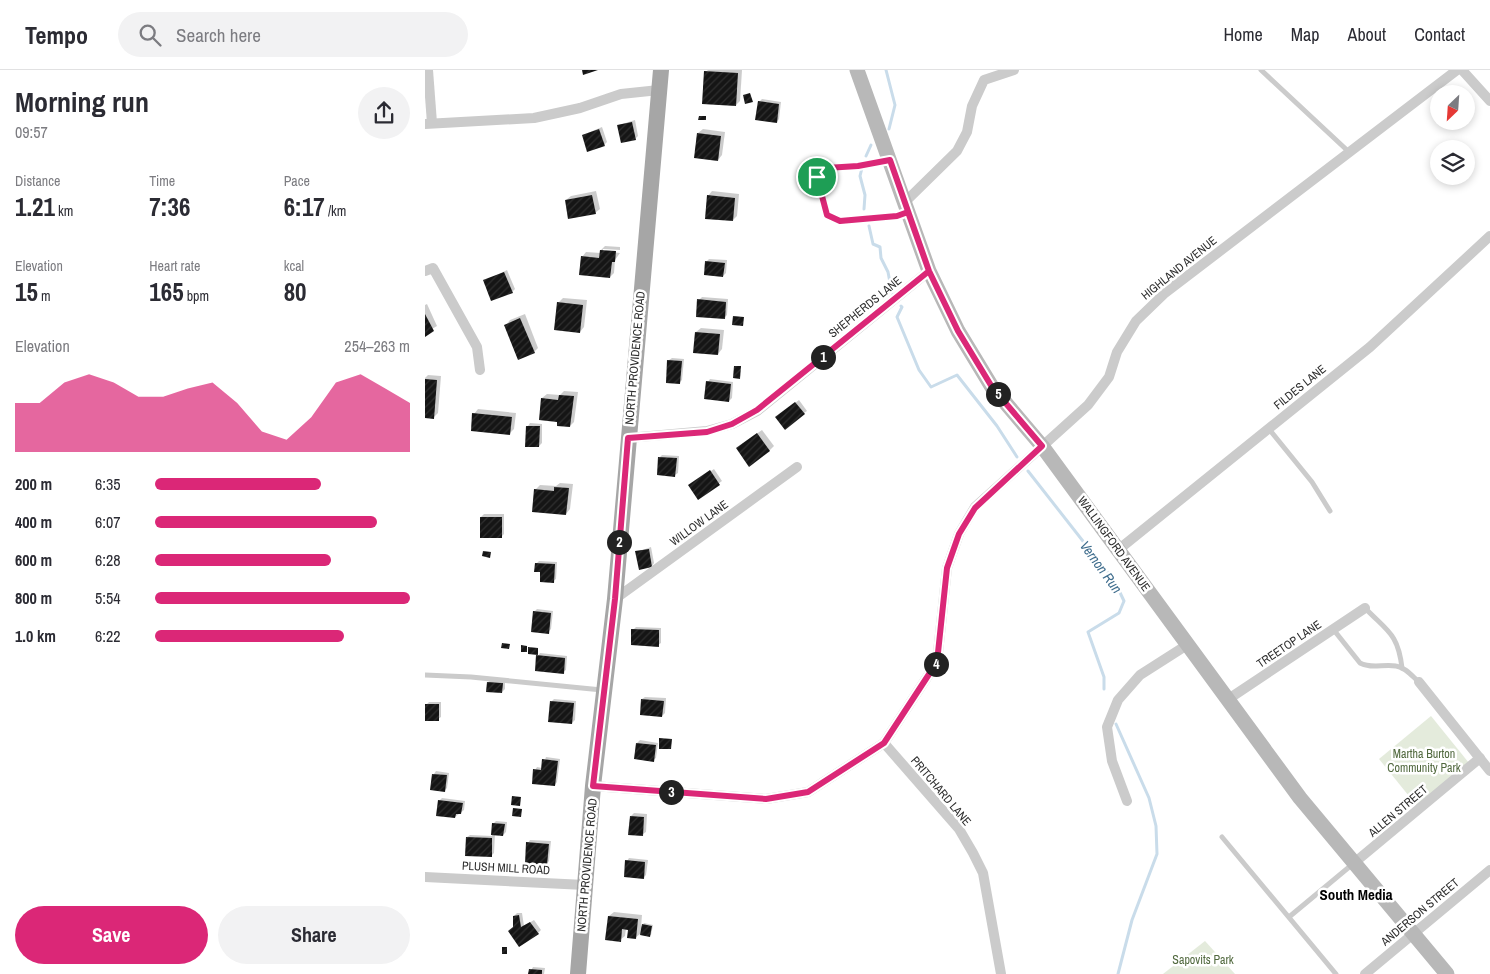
<!DOCTYPE html>
<html lang="en">
<head>
<meta charset="utf-8">
<style>
  body { margin:0; font-family:"Archivo Narrow",sans-serif; background:#f2f2f3; color:#2b2b33; height:100vh; display:flex; flex-direction:column; font-size:19px; white-space:nowrap }
  * { box-sizing:border-box; margin:0 }
  p { font-size:16px; color:#7c7c81 }
  .icon { flex:none; width:28px; height:28px; fill:none; stroke:currentColor; stroke-width:2; stroke-linecap:round; stroke-linejoin:round }
  .map { position:relative; flex:1; overflow:hidden }
  .details { display:flex; flex-direction:column; background:#fff; width:425px }
  .details>* { flex:none }
  .needle { width:32px; rotate:205deg }
  .buttons { position:absolute; left:1005px; top:15px; display:grid; gap:10px }
  .buttons a { display:grid; place-items:center; width:45px; height:45px; border-radius:50%; background:#fff; box-shadow:0 2px 8px #0003; font-size:25px }
  .pin { position:absolute; display:grid; place-items:center; width:42px; height:42px; color:#fff; margin:-21px; border:2px solid #fff; border-radius:50%; box-shadow:0 1px 5px #0007 }
  .km { position:absolute; width:25px; height:25px; margin:-12px; border-radius:50%; background:#222; color:#fff; font-size:14px; line-height:25px; text-align:center }
  .round { display:grid; place-items:center; flex:none; width:52px; height:52px; border-radius:26px; background:#f2f2f3 }
  .head { display:flex; align-items:center; justify-content:space-between; height:85px; padding:0 15px }
  h1 { font-size:28px; font-weight:800; line-height:38px }
  .metrics { display:grid; grid-template-columns:repeat(3,1fr); gap:8px; height:85px; padding:5px 15px }
  .metrics div { display:grid; align-content:center }
  .metrics b { font-size:25px; font-weight:800 }
  .metrics small { font-size:14px; font-weight:400 }
  .metrics p { font-size:14px }
  .chart { height:140px; padding:10px 15px }
  .chart p { display:flex; justify-content:space-between }
  .chart svg { width:100%; height:90px; margin-top:5px; fill:#db2777; opacity:.7 }
  .cta { display:flex; gap:10px; margin-top:auto; padding:10px 15px }
  .cta a { flex:1; height:58px; border-radius:30px; background:#db2777; color:#fff; font-size:20px; font-weight:800; line-height:58px; text-align:center }
  .cta a+a { background:#f2f2f3; color:#2b2b33 }
  ul { padding:0 15px; list-style:none; font-size:16px }
  li { display:grid; grid-template-columns:80px 60px 1fr; align-items:center; height:38px }
  li i { height:12px; border-radius:6px; background:#db2777 }
  header { display:flex; align-items:center; gap:30px; box-sizing:border-box; height:70px; padding:0 25px; background:#fff; border-bottom:1px solid #e1e1e2 }
  header strong { font-size:24px }
  nav { display:flex; gap:28px; margin-inline-start:auto; font-size:18px }
  .search { width:350px; height:45px; background:#f2f2f3; display:flex; align-items:center; gap:12px; box-sizing:border-box; padding:0 18px; border-radius:28px; color:#7c7c81; font-size:19px }
  main { display:flex; flex:1; min-height:0 }
  .map>svg:first-child { display:block }
  .green { fill:#e4ebdc }
  .shadow { fill:#0003 }
  .lines { fill:none; stroke-linecap:round; stroke-linejoin:round }
  .stream { stroke:#c9dcea; stroke-width:3 }
  .building { fill:url(#building-hatch) }
  .lane { stroke:#cbcbcb; stroke-width:5 }
  .street { stroke:#cbcbcb; stroke-width:10 }
  .secondary { stroke:#b8b8b8; stroke-width:15 }
  .primary { stroke:#a6a6a6; stroke-width:16 }
  .route-casing { stroke:#fff; stroke-width:10 }
  .route { stroke:#db2777; stroke-width:6 }
  .labels { text-anchor:middle; dominant-baseline:central; stroke-width:5; stroke-linejoin:round; paint-order:stroke }
  .street-label { font-size:12px; fill:#2e2e2e; stroke:#fff }
  .park-label { font-size:12px; fill:#50683d; stroke:#fff }
  .water-label { font-size:14px; font-style:italic; fill:#3f6d8d; stroke:#fff }
  .quarter-label { font-size:15px; font-weight:bold; fill:#000; stroke:#fff }
</style>
</head>
<body>
<header>
<strong>Tempo</strong>
<div class="search"><svg class="icon" aria-label="search" viewBox="0 0 24 24"><circle cx="10" cy="10" r="6"/><path d="M15 15l6 6"/></svg>Search here</div>
<nav><a>Home</a><a>Map</a><a>About</a><a>Contact</a></nav>
</header>
<main>
<section class="details">
<div class="head"><div><h1>Morning run</h1><p>09:57</p></div><a class="round"><svg class="icon" aria-label="share" viewBox="0 0 24 24"><path d="M12 15V3M7 8l5-5 5 5M5 13v7h14v-7"/></svg></a></div>
<div class="metrics">
<div><p>Distance</p><b>1.21<small> km</small></b></div>
<div><p>Time</p><b>7:36</b></div>
<div><p>Pace</p><b>6:17<small> /km</small></b></div>
</div>
<div class="metrics">
<div><p>Elevation</p><b>15<small> m</small></b></div>
<div><p>Heart rate</p><b>165<small> bpm</small></b></div>
<div><p>kcal</p><b>80</b></div>
</div>
<div class="chart"><p><span>Elevation</span>254–263 m</p>
<svg viewBox="0 0 160 44" preserveAspectRatio="none"><path d="M0 44V20L10 20L20 10L30 6L40 10L50 17L60 17L70 13L80 10L90 20L100 34L110 38L120 27L130 10L140 6L150 13L160 20V44z"/></svg>
</div>
<ul>
<li><b>200 m</b>6:35<i style="width:65%"></i></li>
<li><b>400 m</b>6:07<i style="width:87%"></i></li>
<li><b>600 m</b>6:28<i style="width:69%"></i></li>
<li><b>800 m</b>5:54<i style="width:100%"></i></li>
<li><b>1.0 km</b>6:22<i style="width:74%"></i></li>
</ul>
<div class="cta"><a>Save</a><a>Share</a></div>
</section>
<div class="map">
<svg width="1065" height="904" viewBox="0 0 1065 904">
  <defs>
    <pattern id="building-hatch" width="6" height="6" patternUnits="userSpaceOnUse" patternTransform="scale(1.25)"><rect width="6" height="6" fill="#151515"/><path d="M-1 1l2-2M0 6l6-6M5 7l2-2" fill="none" stroke="#2f2f2f"/></pattern>
  </defs>
  <rect width="100%" height="100%" fill="#fff"/>
  <g class="green">
    <path d="M1006,646L1044,693L992,736L954,689Z"/>
    <path d="M780,871L810,904H738Z"/>
  </g>
  <g class="shadow">
    <path d="M282,0H317L315,31L311,35Z"/>
    <path d="M337,29L356,32L354,49L352,52L334,32Z"/>
    <path d="M210,50L213,66L210,69L194,55Z"/>
    <path d="M177,57L182,72L179,75L158,65Z"/>
    <path d="M278,59L300,62L297,85L293,90L273,63Z"/>
    <path d="M171,121L175,139L170,143L141,130L146,126Z"/>
    <path d="M287,121L314,124L312,146L308,150L283,126Z"/>
    <path d="M180,176L195,177V180L178,179V181L195,183L190,190L189,203L185,207L157,187L161,182L176,183V180Z"/>
    <path d="M284,189L302,190L301,203L298,206L281,192Z"/>
    <path d="M82,200L90,219L87,222L60,211Z"/>
    <path d="M277,227L303,229L302,245L299,248L274,230Z"/>
    <path d="M138,228L162,230L159,257L155,262L133,233Z"/>
    <path d="M2,234L12,256L0,263V235Z"/>
    <path d="M100,244L113,278L109,282L81,255L85,250Z"/>
    <path d="M276,258L299,260L297,279L293,284L271,262Z"/>
    <path d="M247,288L259,289L257,310L254,313L244,290Z"/>
    <path d="M3,305L16,306L13,343L8,348L0,347V308Z"/>
    <path d="M285,309L308,312L307,328L304,331L283,312Z"/>
    <path d="M139,321L153,322L149,352L145,356L134,351L117,328L122,324L135,325Z"/>
    <path d="M374,330L382,341L379,343L355,344Z"/>
    <path d="M53,339L91,343L89,359L85,363L49,344Z"/>
    <path d="M105,353L117,354V373L114,376L103,356Z"/>
    <path d="M337,360L349,376L344,381L317,374Z"/>
    <path d="M237,385L254,386L253,403L250,405L234,388Z"/>
    <path d="M289,399L297,411L274,428L268,413Z"/>
    <path d="M135,413L148,414L145,439L141,444L110,420L115,415L131,416Z"/>
    <path d="M59,444H79V464L76,467L56,447Z"/>
    <path d="M226,477L229,493L227,496L212,482Z"/>
    <path d="M114,491L132,492L131,509L128,511L111,494Z"/>
    <path d="M112,539L128,541L126,559L123,562L109,542Z"/>
    <path d="M211,557L236,558V573L233,575L208,560Z"/>
    <path d="M115,583L142,586L141,600L138,602L113,586Z"/>
    <path d="M66,610L80,611V619L77,622L63,612Z"/>
    <path d="M220,627L241,628L240,643L237,646L217,629Z"/>
    <path d="M129,629L151,631L150,650L147,653L126,632Z"/>
    <path d="M4,632H16V647L13,649L1,635Z"/>
    <path d="M215,670L233,673L231,688L228,690L212,673Z"/>
    <path d="M121,687L135,689L132,712L130,715L110,700L112,697L117,698Z"/>
    <path d="M11,701L24,703L22,718L19,721L9,704Z"/>
    <path d="M17,728L40,731L39,740L30,747L14,731Z"/>
    <path d="M209,743L222,744L221,762L218,764L206,746Z"/>
    <path d="M71,751L82,752L81,762L78,765L70,764L69,783L66,786L42,767L45,765L67,766L68,754Z"/>
    <path d="M105,770L126,771L124,791L122,794L103,773Z"/>
    <path d="M204,788L223,790L221,805L218,808L202,791Z"/>
    <path d="M189,842L217,845L216,857L219,853L228,855L226,865L215,864L210,868L204,859L201,858L200,866L195,870L184,846Z"/>
    <path d="M92,843H97L99,856L109,850L116,860L113,863L90,857L89,846Z"/>
    <path d="M108,897L120,898L119,904H104Z"/>
  </g>
  <g class="lines">
    <g class="stream">
      <path d="M461,0L470,35L464,59"/>
      <path d="M441,86L446,75"/>
      <path d="M437,98L435,106L440,125L439,139"/>
      <path d="M444,156L448,174L455,177L456,188L463,202L467,223"/>
      <path d="M476,236L477,237L472,247L494,300L506,317L532,305L572,356L592,387"/>
      <path d="M603,401L690,512L699,531L694,543L663,562L679,607V619"/>
      <path d="M691,654L724,728L731,756L732,784L707,850L693,904"/>
    </g>
  </g>
  <g class="building">
    <path d="M157,0H173L158,5Z"/>
    <path d="M279,1L313,3L311,36L277,34Z"/>
    <path d="M325,23L328,32L320,34L318,25Z"/>
    <path d="M333,31L354,34L352,53L330,50Z"/>
    <path d="M274,46H281V50H273Z"/>
    <path d="M207,52L211,70L196,73L192,55Z"/>
    <path d="M174,59L180,76L162,82L157,65Z"/>
    <path d="M272,63L296,66L293,91L269,88Z"/>
    <path d="M167,125L171,144L143,149L140,130Z"/>
    <path d="M282,125L310,128L308,151L280,149Z"/>
    <path d="M175,180L191,181L190,192H187L185,208L154,205L156,186L174,188Z"/>
    <path d="M280,191L300,193L298,207L279,205Z"/>
    <path d="M79,202L88,223L66,231L58,210Z"/>
    <path d="M272,229L301,232L300,249L271,247Z"/>
    <path d="M132,232L158,235L155,263L129,260Z"/>
    <path d="M0,244L9,261L0,267Z"/>
    <path d="M308,246L319,247L318,256L307,255Z"/>
    <path d="M95,248L110,283L93,290L79,255Z"/>
    <path d="M270,262L295,264L293,285L268,283Z"/>
    <path d="M242,290L257,291L255,314L241,313Z"/>
    <path d="M309,296H316L315,309L308,308Z"/>
    <path d="M0,309L12,310L9,349L0,348Z"/>
    <path d="M281,311L306,314L304,332L279,329Z"/>
    <path d="M134,325L149,326L145,357L132,356V352L114,350L116,328L133,330Z"/>
    <path d="M370,332L380,344L360,360L350,347Z"/>
    <path d="M47,343L87,347L85,365L46,361Z"/>
    <path d="M101,356H115L114,377H100Z"/>
    <path d="M332,363L345,381L324,397L311,378Z"/>
    <path d="M233,387L252,388L250,407L232,405Z"/>
    <path d="M285,400L295,415L273,430L263,415Z"/>
    <path d="M129,417L144,418L141,445L107,442L109,419L129,421Z"/>
    <rect x="55" y="447" width="22" height="21"/>
    <path d="M224,479L227,497L214,500L210,481Z"/>
    <path d="M58,481L66,482L65,488L57,486Z"/>
    <path d="M110,493L130,494L129,513L115,512V502H109Z"/>
    <path d="M108,541L126,543L124,564L106,562Z"/>
    <path d="M206,559L234,560V577L206,575Z"/>
    <path d="M77,573L85,574L84,579L76,578Z"/>
    <path d="M96,575L102,576V582H96Z"/>
    <path d="M103,577L113,578V585L103,584Z"/>
    <path d="M111,585L140,588L139,604L110,601Z"/>
    <path d="M62,612L78,613L77,623L61,622Z"/>
    <path d="M216,629L239,631L237,647L215,645Z"/>
    <path d="M125,631L149,633L147,654L123,652Z"/>
    <rect x="0" y="634" width="14" height="17"/>
    <path d="M234,668L247,669L246,679H234Z"/>
    <path d="M211,673L231,675L229,692L209,689Z"/>
    <path d="M117,689L133,691L130,716L107,714L108,699L116,700Z"/>
    <path d="M7,704L22,705L20,722L5,720Z"/>
    <path d="M87,726L96,727L95,736L86,735Z"/>
    <path d="M13,730L38,733L36,744H31L30,748L11,746Z"/>
    <path d="M88,738L97,739L96,747L87,746Z"/>
    <path d="M205,746L219,747L218,766L203,765Z"/>
    <path d="M67,753L80,754L78,766L66,765Z"/>
    <path d="M41,767L67,768V787L40,786Z"/>
    <path d="M101,772L124,774L122,795L100,794Z"/>
    <path d="M200,790L220,792L219,809L199,807Z"/>
    <path d="M94,845L96,857L105,852L114,864L94,877L83,861L88,857V846Z"/>
    <path d="M183,846L213,849L211,869L202,868L203,860L197,859L196,872L180,870Z"/>
    <path d="M217,854L227,856L225,867L215,865Z"/>
    <rect x="77" y="877" width="5" height="7"/>
    <path d="M104,899L117,900V904H103Z"/>
  </g>
  <g class="lines">
    <g class="lane">
      <path d="M836,0L924,82"/>
      <path d="M462,91L433,96L401,98L392,107L402,145L415,151L481,143"/>
      <path d="M844,359L887,412L905,441"/>
      <path d="M940,538C962,561 973,563 977,598"/>
      <path d="M908,559L935,593C946,599 958,594 971,596C980,597 987,606 994,612"/>
      <path d="M0,605L46,607L177,620"/>
      <path d="M797,767L911,904"/>
      <path d="M864,847L929,793"/>
    </g>
    <g class="street">
      <path d="M3,0L7,53"/>
      <path d="M1037,0L1065,31"/>
      <path d="M0,54L109,48L155,38L196,24L234,20"/>
      <path d="M480,132L532,81L542,62L547,36L559,10L589,0"/>
      <path d="M0,201L8,198L52,277L55,300"/>
      <path d="M203,368L282,361L307,354L332,341L504,201"/>
      <path d="M693,480L945,277L1065,166"/>
      <path d="M190,529L372,397"/>
      <path d="M994,612L1065,701"/>
      <path d="M802,630L940,538"/>
      <path d="M459,673L534,759L548,783L558,803L576,904"/>
      <path d="M168,716L341,729L383,722L459,673L512,592L522,498L534,464L550,437L663,335L684,307L692,282L711,251L740,223L1032,0"/>
      <path d="M702,731L687,691L682,657L693,630L715,605L762,575"/>
      <path d="M929,793L1055,688"/>
      <path d="M0,807L160,815"/>
      <path d="M940,904L1065,800"/>
    </g>
    <path class="secondary" d="M432,0L504,201L533,261L567,317L617,376L875,728L1022,904"/>
    <path class="primary" d="M153,904L168,716L190,529L236,0"/>
  </g>
  <g class="lines">
    <g class="route-casing">
      <path id="route" d="M392,107L402,145L415,151L472,146L483,142L504,201L332,340L307,354L282,362L203,368L190,529L168,716L341,729L383,722L459,673L512,592L522,498L534,464L550,438L617,376L567,317L533,261L504,201L465,90L433,96L401,98L392,107"/>
    </g>
    <use href="#route" class="route"/>
  </g>
  <g class="labels">
    <g class="street-label">
      <text transform="translate(754 198) rotate(-39)">HIGHLAND AVENUE</text>
      <text transform="translate(440 237) rotate(-39)">SHEPHERDS LANE</text>
      <text transform="translate(210 288) rotate(-85)">NORTH PROVIDENCE ROAD</text>
      <text transform="translate(875 317) rotate(-39)">FILDES LANE</text>
      <text transform="translate(274 453) rotate(-36)">WILLOW LANE</text>
      <text transform="translate(689 474) rotate(54)">WALLINGFORD AVENUE</text>
      <text transform="translate(864 574) rotate(-34)">TREETOP LANE</text>
      <text transform="translate(516 721) rotate(50)">PRITCHARD LANE</text>
      <text transform="translate(973 741) rotate(-40)">ALLEN STREET</text>
      <text transform="translate(162 795) rotate(-85)">NORTH PROVIDENCE ROAD</text>
      <text transform="translate(81 798) rotate(3)">PLUSH MILL ROAD</text>
      <text transform="translate(995 842) rotate(-40)">ANDERSON STREET</text>
    </g>
    <g class="park-label">
      <text x="999" y="684">Martha Burton<tspan x="999" dy="14">Community Park</tspan></text>
      <text x="778" y="890">Sapovits Park</text>
    </g>
    <g class="water-label">
      <text transform="translate(676 497) rotate(54)">Vernon Run</text>
    </g>
    <g class="quarter-label">
      <text x="931" y="824">South Media</text>
    </g>
  </g>
</svg>
<div class="buttons">
<a><svg class="needle" viewBox="-14 -14 28 28"><path d="M0-13l5 13h-10z" fill="#e53935"/><path d="M0 13l5-13h-10z" fill="#7c7c81"/></svg></a>
<a><svg class="icon" aria-label="layers" viewBox="0 0 24 24"><path d="M12 4l9 5-9 5-9-5zM3 14l9 5 9-5"/></svg></a>
</div>
<div class="pin" style="left:392px;top:107px;background:#1e9e55"><svg class="icon" aria-label="arrive" viewBox="0 0 24 24"><path d="M6 21V4h12l-3 4 3 4H6"/></svg></div>
<b class="km" style="left:398px;top:287px">1</b>
<b class="km" style="left:194px;top:472px">2</b>
<b class="km" style="left:246px;top:722px">3</b>
<b class="km" style="left:511px;top:594px">4</b>
<b class="km" style="left:573px;top:324px">5</b>
</div>
</main>
</body>
</html>
